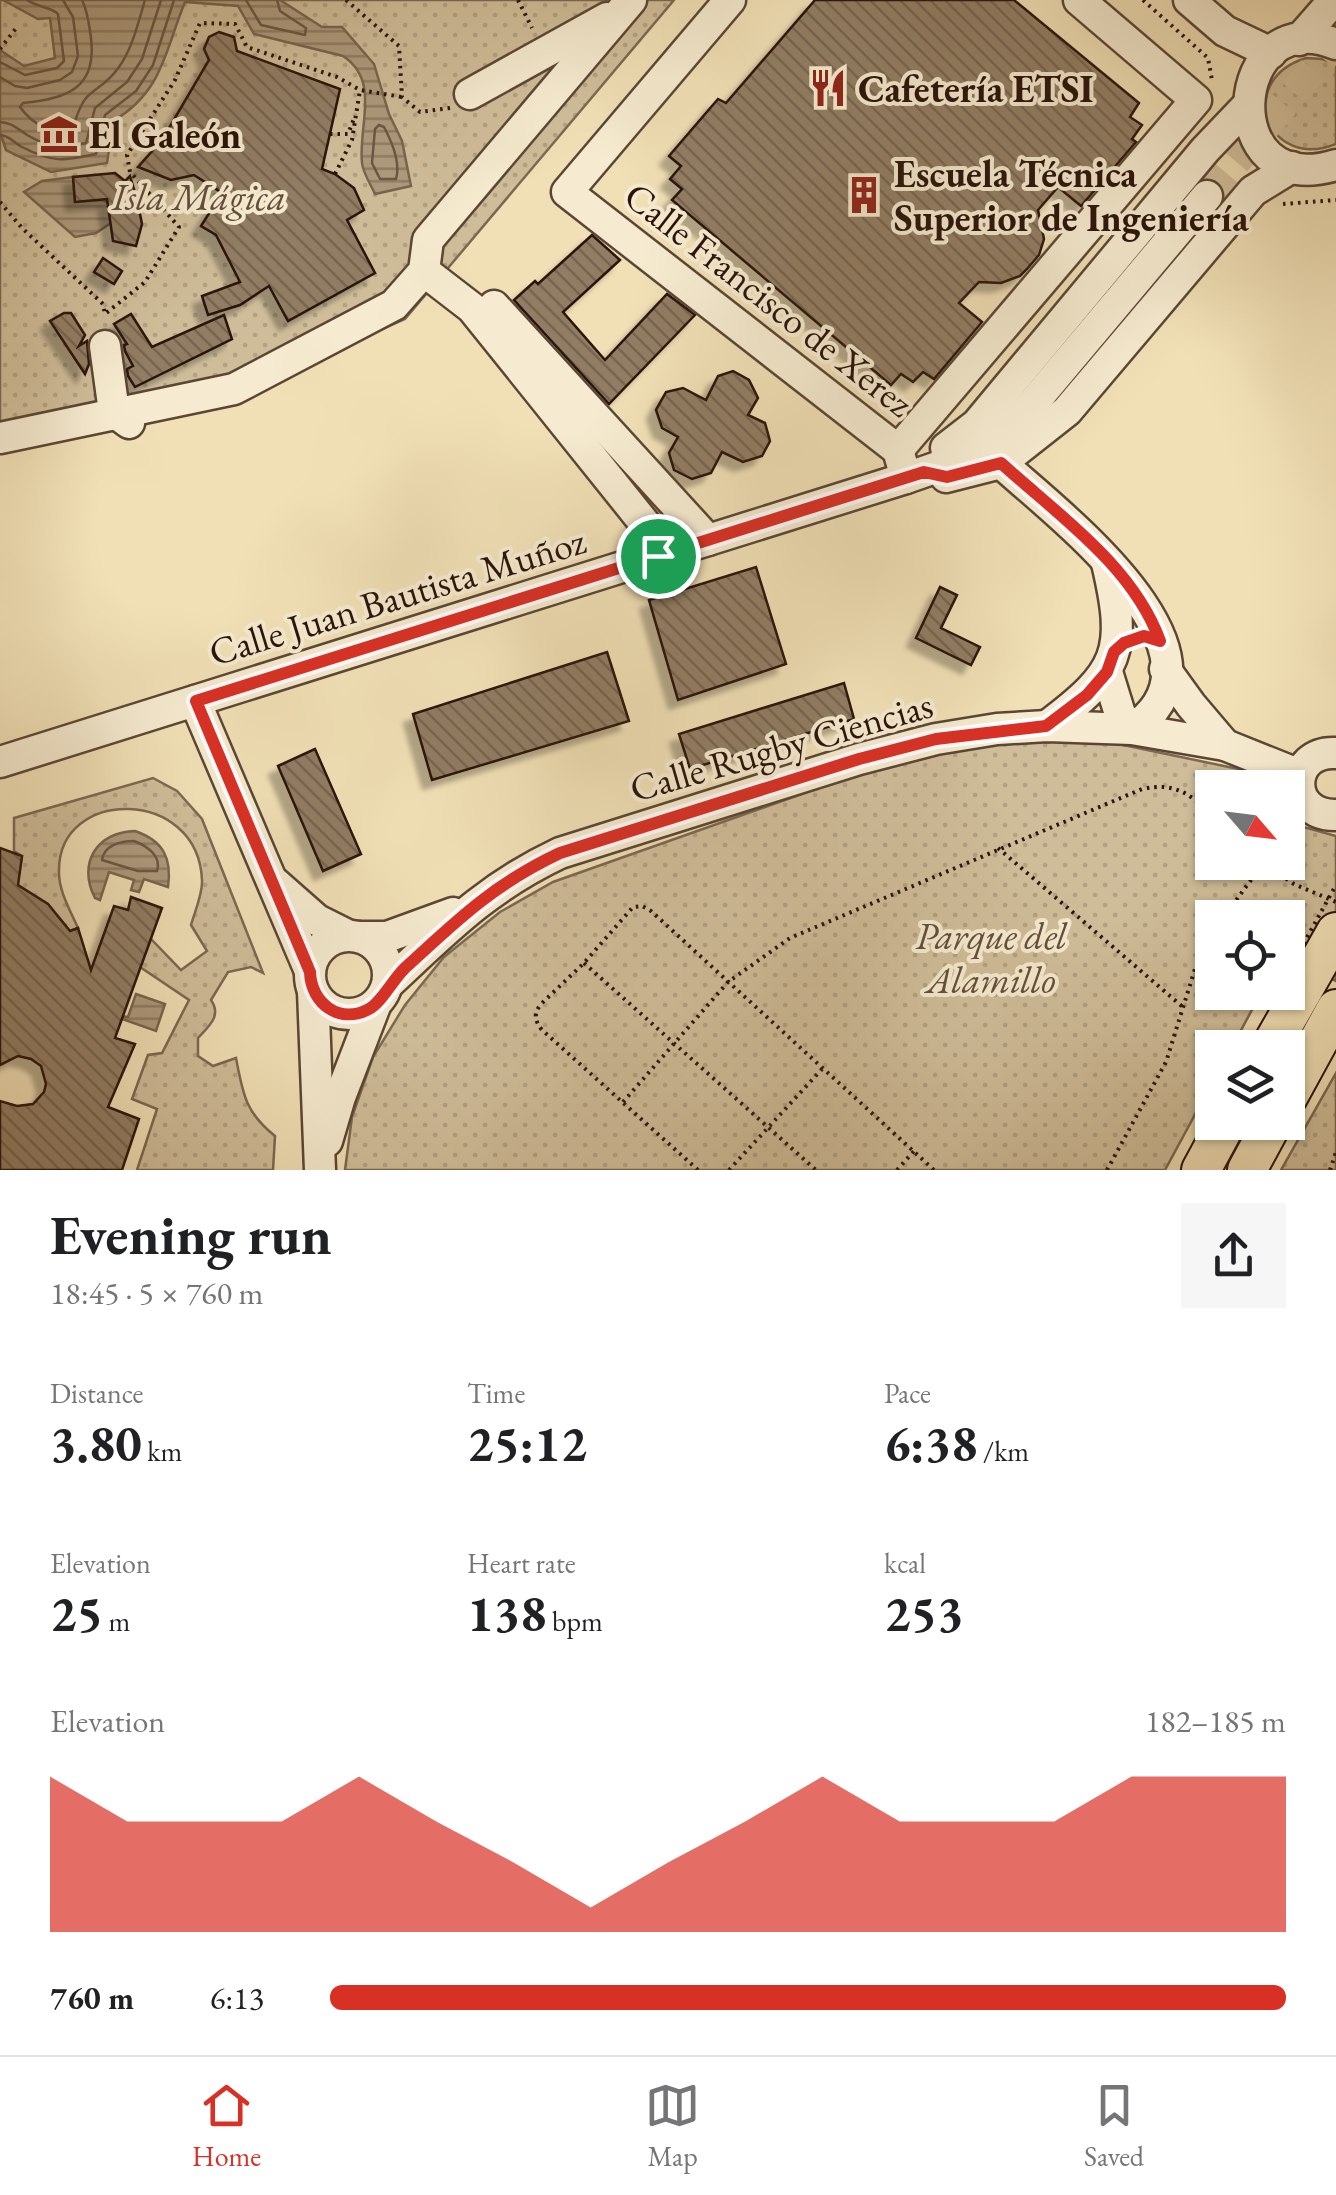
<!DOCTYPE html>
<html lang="en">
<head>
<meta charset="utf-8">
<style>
  body { margin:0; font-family:"EB Garamond",serif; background:#f6f6f6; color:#202124; height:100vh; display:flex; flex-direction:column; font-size:38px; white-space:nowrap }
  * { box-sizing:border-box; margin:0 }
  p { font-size:32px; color:#757577 }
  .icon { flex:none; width:55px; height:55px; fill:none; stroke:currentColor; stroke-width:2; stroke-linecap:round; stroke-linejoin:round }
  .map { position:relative; height:1170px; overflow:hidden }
  .drawer { display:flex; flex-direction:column; background:#fff; flex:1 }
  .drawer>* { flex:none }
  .needle { width:65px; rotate:118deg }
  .controls { position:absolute; left:1195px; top:770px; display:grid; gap:20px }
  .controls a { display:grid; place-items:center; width:110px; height:110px; border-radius:0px; background:#fff; box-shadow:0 2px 8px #0004; font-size:50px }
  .pin { position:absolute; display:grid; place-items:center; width:85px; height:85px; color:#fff; margin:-42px; border:5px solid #fff; border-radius:50%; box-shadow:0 2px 10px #0007 }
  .round { display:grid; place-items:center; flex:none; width:105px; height:105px; border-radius:0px; background:#f6f6f6 }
  .head { display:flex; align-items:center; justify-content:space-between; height:170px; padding:0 50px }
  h1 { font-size:55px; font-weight:700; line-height:75px }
  .stats { display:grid; grid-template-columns:repeat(3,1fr); gap:15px; height:170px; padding:10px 50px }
  .stats div { display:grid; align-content:center }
  .stats b { font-size:50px; font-weight:700 }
  .stats small { font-size:28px; font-weight:400 }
  .stats p { font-size:28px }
  .chart { height:280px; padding:20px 50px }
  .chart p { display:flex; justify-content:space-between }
  .chart svg { width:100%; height:180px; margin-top:10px; fill:#d93025; opacity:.7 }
  ul { padding:0 50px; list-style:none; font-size:32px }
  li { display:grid; grid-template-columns:160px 120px 1fr; align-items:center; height:75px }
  li i { height:25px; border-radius:12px; background:#d93025 }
  .tab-bar { display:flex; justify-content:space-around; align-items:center; height:140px; border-top:2px solid #e0e0e0; background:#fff; font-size:28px; color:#757577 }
  .tab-bar a { display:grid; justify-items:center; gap:5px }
  .tab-bar .on { color:#d93025 }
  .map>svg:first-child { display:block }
  .green { fill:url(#green-dots); stroke:#7c6852; stroke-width:2.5 }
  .water { fill:url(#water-rules); stroke:#78644e; stroke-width:2.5 }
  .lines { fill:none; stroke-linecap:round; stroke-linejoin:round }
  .shore { stroke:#6b5643; stroke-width:2.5 }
  .building { fill:url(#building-back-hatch); stroke:#29120a; stroke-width:2.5; filter:url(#shadow) }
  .minor-tunnel { stroke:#d3c19c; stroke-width:30; stroke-dasharray:30 15; stroke-linecap:butt }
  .minor-casing { stroke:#5b4635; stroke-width:35 }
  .major-casing { stroke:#29120a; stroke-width:42 }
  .path { stroke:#29120a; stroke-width:4; stroke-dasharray:2.5 5; stroke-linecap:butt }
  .minor { stroke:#f6ebd0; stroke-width:30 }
  .major { stroke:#f1e0b6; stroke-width:38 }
  .path-bridge { stroke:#29120a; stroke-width:4; stroke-dasharray:2.5 5; stroke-linecap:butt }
  .route-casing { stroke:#fff; stroke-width:20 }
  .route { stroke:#d93025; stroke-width:12 }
  .labels { text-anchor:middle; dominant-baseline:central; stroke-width:8; stroke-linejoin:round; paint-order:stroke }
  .poi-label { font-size:38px; font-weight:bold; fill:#29120a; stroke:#f6ebd0; text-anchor:start }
  .park-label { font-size:38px; font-style:italic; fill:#634e3c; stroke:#f6ebd0 }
  .street-label { font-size:38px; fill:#29120a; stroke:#f6ebd0 }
</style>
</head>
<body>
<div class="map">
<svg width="1336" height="1170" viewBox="0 0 1336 1170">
  <defs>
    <pattern id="green-dots" width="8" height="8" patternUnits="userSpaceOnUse" patternTransform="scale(2.5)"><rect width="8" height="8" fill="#cfbd99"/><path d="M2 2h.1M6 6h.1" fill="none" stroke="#b2a182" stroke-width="1.8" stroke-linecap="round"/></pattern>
    <pattern id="water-rules" width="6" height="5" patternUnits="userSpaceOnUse" patternTransform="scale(2.5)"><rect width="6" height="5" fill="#ad9a7c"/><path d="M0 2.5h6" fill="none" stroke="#8d7c64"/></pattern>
    <pattern id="building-back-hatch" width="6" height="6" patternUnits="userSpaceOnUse" patternTransform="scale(2.5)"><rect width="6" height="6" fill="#917d63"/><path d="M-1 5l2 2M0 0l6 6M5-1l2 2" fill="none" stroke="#766550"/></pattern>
    <filter id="shadow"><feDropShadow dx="-9" dy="9" stdDeviation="2.5" flood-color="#0004"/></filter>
  </defs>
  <rect width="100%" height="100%" fill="#f1e0b6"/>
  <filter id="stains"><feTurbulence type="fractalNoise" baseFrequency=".002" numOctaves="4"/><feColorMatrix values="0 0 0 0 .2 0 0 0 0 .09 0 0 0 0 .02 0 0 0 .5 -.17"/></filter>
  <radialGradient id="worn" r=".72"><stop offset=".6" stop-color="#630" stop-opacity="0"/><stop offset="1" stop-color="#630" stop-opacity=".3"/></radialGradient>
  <g class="green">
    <path d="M0,0H674L405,319L310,361L0,448Z"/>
    <path d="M1306,58L1322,59L1336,64V144C1267,172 1234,80 1306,58Z"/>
    <path d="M1004,739L1104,741L1272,776L1277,787L1212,788V862H1288V812L1303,827L1336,836V981L1288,955V918H1212V992L1261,993L1232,1047L1212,1048V1083L1165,1170H345L352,1117L373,1057L405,1005L444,957L500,912L553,882L867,771L933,751Z"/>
    <path d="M153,778L177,791L202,819L263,973L251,967L228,972L211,1000C222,1016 209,1026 198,1038V1056L213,1066L236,1058C243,1094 245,1112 275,1136L273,1170H137L157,1109L132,1099L148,1055L162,1053L189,1000L140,967L151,939L181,970L207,951L191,925C195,911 203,893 202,880C198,787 59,787 59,870C58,890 70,910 78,928L67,932L17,888L22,856L14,851V818Z"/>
    <path d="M1336,1073V1170H1281Z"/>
  </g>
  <g class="water">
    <path d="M3,0H280L322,27H342L374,64L389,114L402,141L411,186L375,194C371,185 363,173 362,163C358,126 381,81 343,56L254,34L238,6L185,2C165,50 163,92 113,121L107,163L51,172L6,150L0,132V50L24,66L55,58L50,18L38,19Z"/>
    <path d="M73,177L75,202L103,200L108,203L111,223L96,233L75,237L24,192L42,181Z"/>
    <path d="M135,831C164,841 172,859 168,887L144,879L139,892L131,890L134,880L109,872L100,900L95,898C77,863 97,832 135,831Z"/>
    <path d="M136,994L165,1004L156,1031L108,1014L128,1017Z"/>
  </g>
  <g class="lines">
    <g class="shore">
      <path d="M82,0C88,12 89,25 91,38C97,88 67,99 23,103L20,107C32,124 52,135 73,129C85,82 97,98 119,67C133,47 138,23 145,0"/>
      <path d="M246,0L261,25L305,35L306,28L280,11L277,0"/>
      <path d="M0,62L25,75L57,68L64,61L58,14C52,7 39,8 27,0"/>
      <path d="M0,77L15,86L27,88L60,80L72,72L78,56L73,17L63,0"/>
      <path d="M0,122C14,123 18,130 29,136C49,148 63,148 86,143L95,108L127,82L142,59L161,0"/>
      <path d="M379,125L384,127C392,142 401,162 396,179H380L372,163L375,129Z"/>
      <path d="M0,135C11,136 12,142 22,147C53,163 63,161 96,154L105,115L136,91L153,65L174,0"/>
      <path d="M134,841C147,846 162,856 157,871H138L102,860C104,845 121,841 134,841Z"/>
    </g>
  </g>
  <g class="building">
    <path d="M815,0H1014L1139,103L1130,117L1142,125L1132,139L1136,142L1081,206L1058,187L1038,210L1044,239L1039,255L1027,269L1020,276L1001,283L979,282L959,303L982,322L934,379L923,372L913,382L901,374L891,385L672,200L682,189L670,179L681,166L669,156L718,99L726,103Z"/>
    <path d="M219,32L234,37L237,51L340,89L322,169L335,174L354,188L364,210L347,220L375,273L288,321L269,286L240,305L208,315L202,296L240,282L216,235L201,226L222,193L194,175L171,180L138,167L162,140L209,60L204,49L209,37Z"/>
    <path d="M115,173L125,181L130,176L137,199L142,224L136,246L113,241L107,199L75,202L73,177Z"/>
    <path d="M592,235L620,260L563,312L605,360L667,294L695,315L609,404L514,300L535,281L538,284Z"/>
    <path d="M103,258L122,271L114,284L94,272Z"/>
    <path d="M64,313H71L85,335L79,346L87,341L89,364L85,374L50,321Z"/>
    <path d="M131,314L152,347L224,315L232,339L135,387L128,376L127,369L133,366L125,351L124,345L127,344L114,324Z"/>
    <path d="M733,371L749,380L758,398L748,415L765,423L770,441L762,456L743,462L722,452L711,473L692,479L674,470L669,453L678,437L662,428L656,410L666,392L683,388L706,400L718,376Z"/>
    <path d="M756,567L786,664L678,700L649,600Z"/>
    <path d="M940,587L957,595L941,628L980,647L971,665L916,638Z"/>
    <path d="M607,652L629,721L432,780L413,714Z"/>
    <path d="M844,683L854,719L690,769L679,734Z"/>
    <path d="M315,749L361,854L323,871L278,766Z"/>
    <path d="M0,848L22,856L18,885L48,904L70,931L78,928L91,970L114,906L128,910L131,897L162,908L115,1038L135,1044L108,1107L139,1119L122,1170H0V1101L17,1106L33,1104L44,1092L46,1084L41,1066L31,1059L18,1056L0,1065Z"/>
  </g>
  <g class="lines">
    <path class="minor-tunnel" d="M1207,196L1336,42"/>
    <g class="minor-casing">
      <g id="minor">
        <path d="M730,0L567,192L898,450L906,478"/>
        <path d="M1189,0L1225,31L1271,53"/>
        <path d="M1299,40L1334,0"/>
        <path d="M1336,44C1228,0 1213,203 1336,165"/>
        <path d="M470,94L607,18"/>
        <path d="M424,271L472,308L650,530L658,556"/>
        <path d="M494,306L708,540"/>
        <path d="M105,346L114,412L129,423"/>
        <path d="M0,438L234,389L394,305L424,271L428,240L631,0"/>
        <path d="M946,448L977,424L1205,150L1247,106"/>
        <path d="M898,450L1196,100L1079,0"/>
        <path d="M1001,463C1055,512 1245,655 1132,729L1120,714L1107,672"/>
        <path d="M946,477L1001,463L1067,411L1253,191L1292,167"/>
        <path d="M1165,669L1191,705L1225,745"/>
        <path d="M195,701L310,971"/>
        <path d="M1047,726C1119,672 1128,652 1107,563"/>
        <path d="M1336,753C1288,750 1286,816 1336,815"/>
        <path d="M0,762L906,478L958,460L1008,426L1034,402L1207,196"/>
        <path d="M275,883L317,920L347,935"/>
        <circle cx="349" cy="975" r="39"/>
        <path d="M360,937H387L453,913"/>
        <path d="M388,984C447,929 486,888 560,853L859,759L936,739L997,729L1047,726L1132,729L1225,745L1300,775"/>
        <path d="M313,991L320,1170"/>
        <path d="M327,1141L340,1097L375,1006"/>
      </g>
    </g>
    <g class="major-casing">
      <g id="major">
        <path d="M1270,1048L1336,932"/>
        <path d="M1288,1097L1336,1009"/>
        <path d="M1201,1170L1227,1122"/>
        <path d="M1247,1170L1273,1122"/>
      </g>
    </g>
    <g class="path">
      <path d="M346,0L399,46L402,97L420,112L450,108"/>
      <path d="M518,0L532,28"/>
      <path d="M1143,0L1208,58L1212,80"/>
      <path d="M0,49L17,27"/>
      <path d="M330,134H348L355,116"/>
      <path d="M335,174L352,140L360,90"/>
      <path d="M0,202L22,228L103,304L105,314L145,282L179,227L130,172L127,155L175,80L200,23L235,24L247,47L337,77L360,90L402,97"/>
      <path d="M1283,204L1336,200"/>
      <path d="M998,848L1184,1008"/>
      <path d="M1261,862L1294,884L1336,902"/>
      <path d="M1223,918L1262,865"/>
      <path d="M584,963L816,1170"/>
      <path d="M623,1102L728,982L790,938L1142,789C1174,782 1191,793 1212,817"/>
      <path d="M698,1170L542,1030C534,1020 534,1013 541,1004L584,963L633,907L642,906L651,911L934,1170"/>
      <path d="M729,1170L823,1068"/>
      <path d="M897,1170L914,1151"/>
      <path d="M1107,1170L1166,1062L1195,969L1212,934"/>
      <path d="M1330,1170L1336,1152"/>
    </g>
    <use href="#minor" class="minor"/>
    <use href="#major" class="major"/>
    <path class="path-bridge" d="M1288,967L1290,968L1336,885"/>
  </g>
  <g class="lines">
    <g class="route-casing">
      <path id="route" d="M1001,463C1058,515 1133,566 1160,641L1144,636L1124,643L1114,652L1107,672L1087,695L1046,726L936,739L859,759L560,853C494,884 457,920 404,969C392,981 381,1003 369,1009C339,1025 311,1003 310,972L196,701L924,472L947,477Z"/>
    </g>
    <use href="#route" class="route"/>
  </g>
  <defs>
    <g id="restaurant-bare" transform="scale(3)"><path d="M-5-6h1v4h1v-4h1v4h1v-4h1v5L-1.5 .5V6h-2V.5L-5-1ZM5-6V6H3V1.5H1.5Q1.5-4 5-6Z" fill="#8f2418" stroke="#f6ebd0" stroke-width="2.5" paint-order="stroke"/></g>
    <g id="museum-bare" transform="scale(3)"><path d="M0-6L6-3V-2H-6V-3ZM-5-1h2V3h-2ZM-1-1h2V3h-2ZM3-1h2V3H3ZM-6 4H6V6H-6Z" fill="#8f2418" stroke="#f6ebd0" stroke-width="2.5" paint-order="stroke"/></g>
    <g id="building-bare" transform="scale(3)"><path d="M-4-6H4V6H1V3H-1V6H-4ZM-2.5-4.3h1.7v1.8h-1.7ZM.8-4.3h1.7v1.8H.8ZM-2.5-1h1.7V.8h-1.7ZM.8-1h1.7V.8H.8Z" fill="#8f2418" stroke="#f6ebd0" stroke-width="2.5" paint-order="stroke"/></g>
  </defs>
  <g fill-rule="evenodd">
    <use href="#restaurant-bare" x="828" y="88"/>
    <use href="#museum-bare" x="59" y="134"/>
    <use href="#building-bare" x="864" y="195"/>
  </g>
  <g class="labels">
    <g class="poi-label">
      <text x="858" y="88">Cafetería ETSI</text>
      <text x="89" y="134">El Galeón</text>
      <text x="894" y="173">Escuela Técnica<tspan x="894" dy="44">Superior de Ingeniería</tspan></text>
    </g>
    <g class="park-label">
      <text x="199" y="196">Isla Mágica</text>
      <text x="991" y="935">Parque del<tspan x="991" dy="44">Alamillo</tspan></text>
    </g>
    <g class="street-label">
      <text transform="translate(769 299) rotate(38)">Calle Francisco de Xerez</text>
      <text transform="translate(397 596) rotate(-17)">Calle Juan Bautista Muñoz</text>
      <text transform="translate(781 746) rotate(-16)">Calle Rugby Ciencias</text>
    </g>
  </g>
  <rect width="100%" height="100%" filter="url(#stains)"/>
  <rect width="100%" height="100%" fill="url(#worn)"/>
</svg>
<div class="controls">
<a><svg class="needle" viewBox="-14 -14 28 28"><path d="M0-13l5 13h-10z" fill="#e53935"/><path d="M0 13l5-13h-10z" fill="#757577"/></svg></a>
<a><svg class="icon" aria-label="locate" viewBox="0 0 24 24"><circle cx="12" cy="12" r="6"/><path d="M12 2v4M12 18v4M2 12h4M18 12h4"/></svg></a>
<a><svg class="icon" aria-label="layers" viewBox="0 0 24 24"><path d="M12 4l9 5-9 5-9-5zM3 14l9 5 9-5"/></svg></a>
</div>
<div class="pin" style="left:658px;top:556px;background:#1e9e55"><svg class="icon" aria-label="arrive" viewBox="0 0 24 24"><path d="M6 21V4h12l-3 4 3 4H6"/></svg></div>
</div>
<section class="drawer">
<div class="head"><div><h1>Evening run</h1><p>18:45 · 5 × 760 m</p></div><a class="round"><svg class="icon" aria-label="share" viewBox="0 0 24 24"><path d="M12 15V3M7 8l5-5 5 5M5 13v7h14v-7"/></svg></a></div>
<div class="stats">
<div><p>Distance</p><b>3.80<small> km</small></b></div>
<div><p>Time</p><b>25:12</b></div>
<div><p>Pace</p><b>6:38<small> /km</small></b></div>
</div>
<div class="stats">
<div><p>Elevation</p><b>25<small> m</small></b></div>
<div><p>Heart rate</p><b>138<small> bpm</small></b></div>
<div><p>kcal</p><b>253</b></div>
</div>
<div class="chart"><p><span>Elevation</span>182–185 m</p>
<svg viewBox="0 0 160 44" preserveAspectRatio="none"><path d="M0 44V6L10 17L20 17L30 17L40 6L50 17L60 27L70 38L80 27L90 17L100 6L110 17L120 17L130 17L140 6L150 6L160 6V44z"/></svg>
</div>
<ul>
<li><b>760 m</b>6:13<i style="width:100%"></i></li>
</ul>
</section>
<nav class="tab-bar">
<a class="on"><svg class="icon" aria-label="home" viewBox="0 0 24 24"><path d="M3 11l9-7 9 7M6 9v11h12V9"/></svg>Home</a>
<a><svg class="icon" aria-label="map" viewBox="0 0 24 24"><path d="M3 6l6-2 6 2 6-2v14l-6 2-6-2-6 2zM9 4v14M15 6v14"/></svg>Map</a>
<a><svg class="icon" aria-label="saved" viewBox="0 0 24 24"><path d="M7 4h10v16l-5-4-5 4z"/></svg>Saved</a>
</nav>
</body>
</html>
